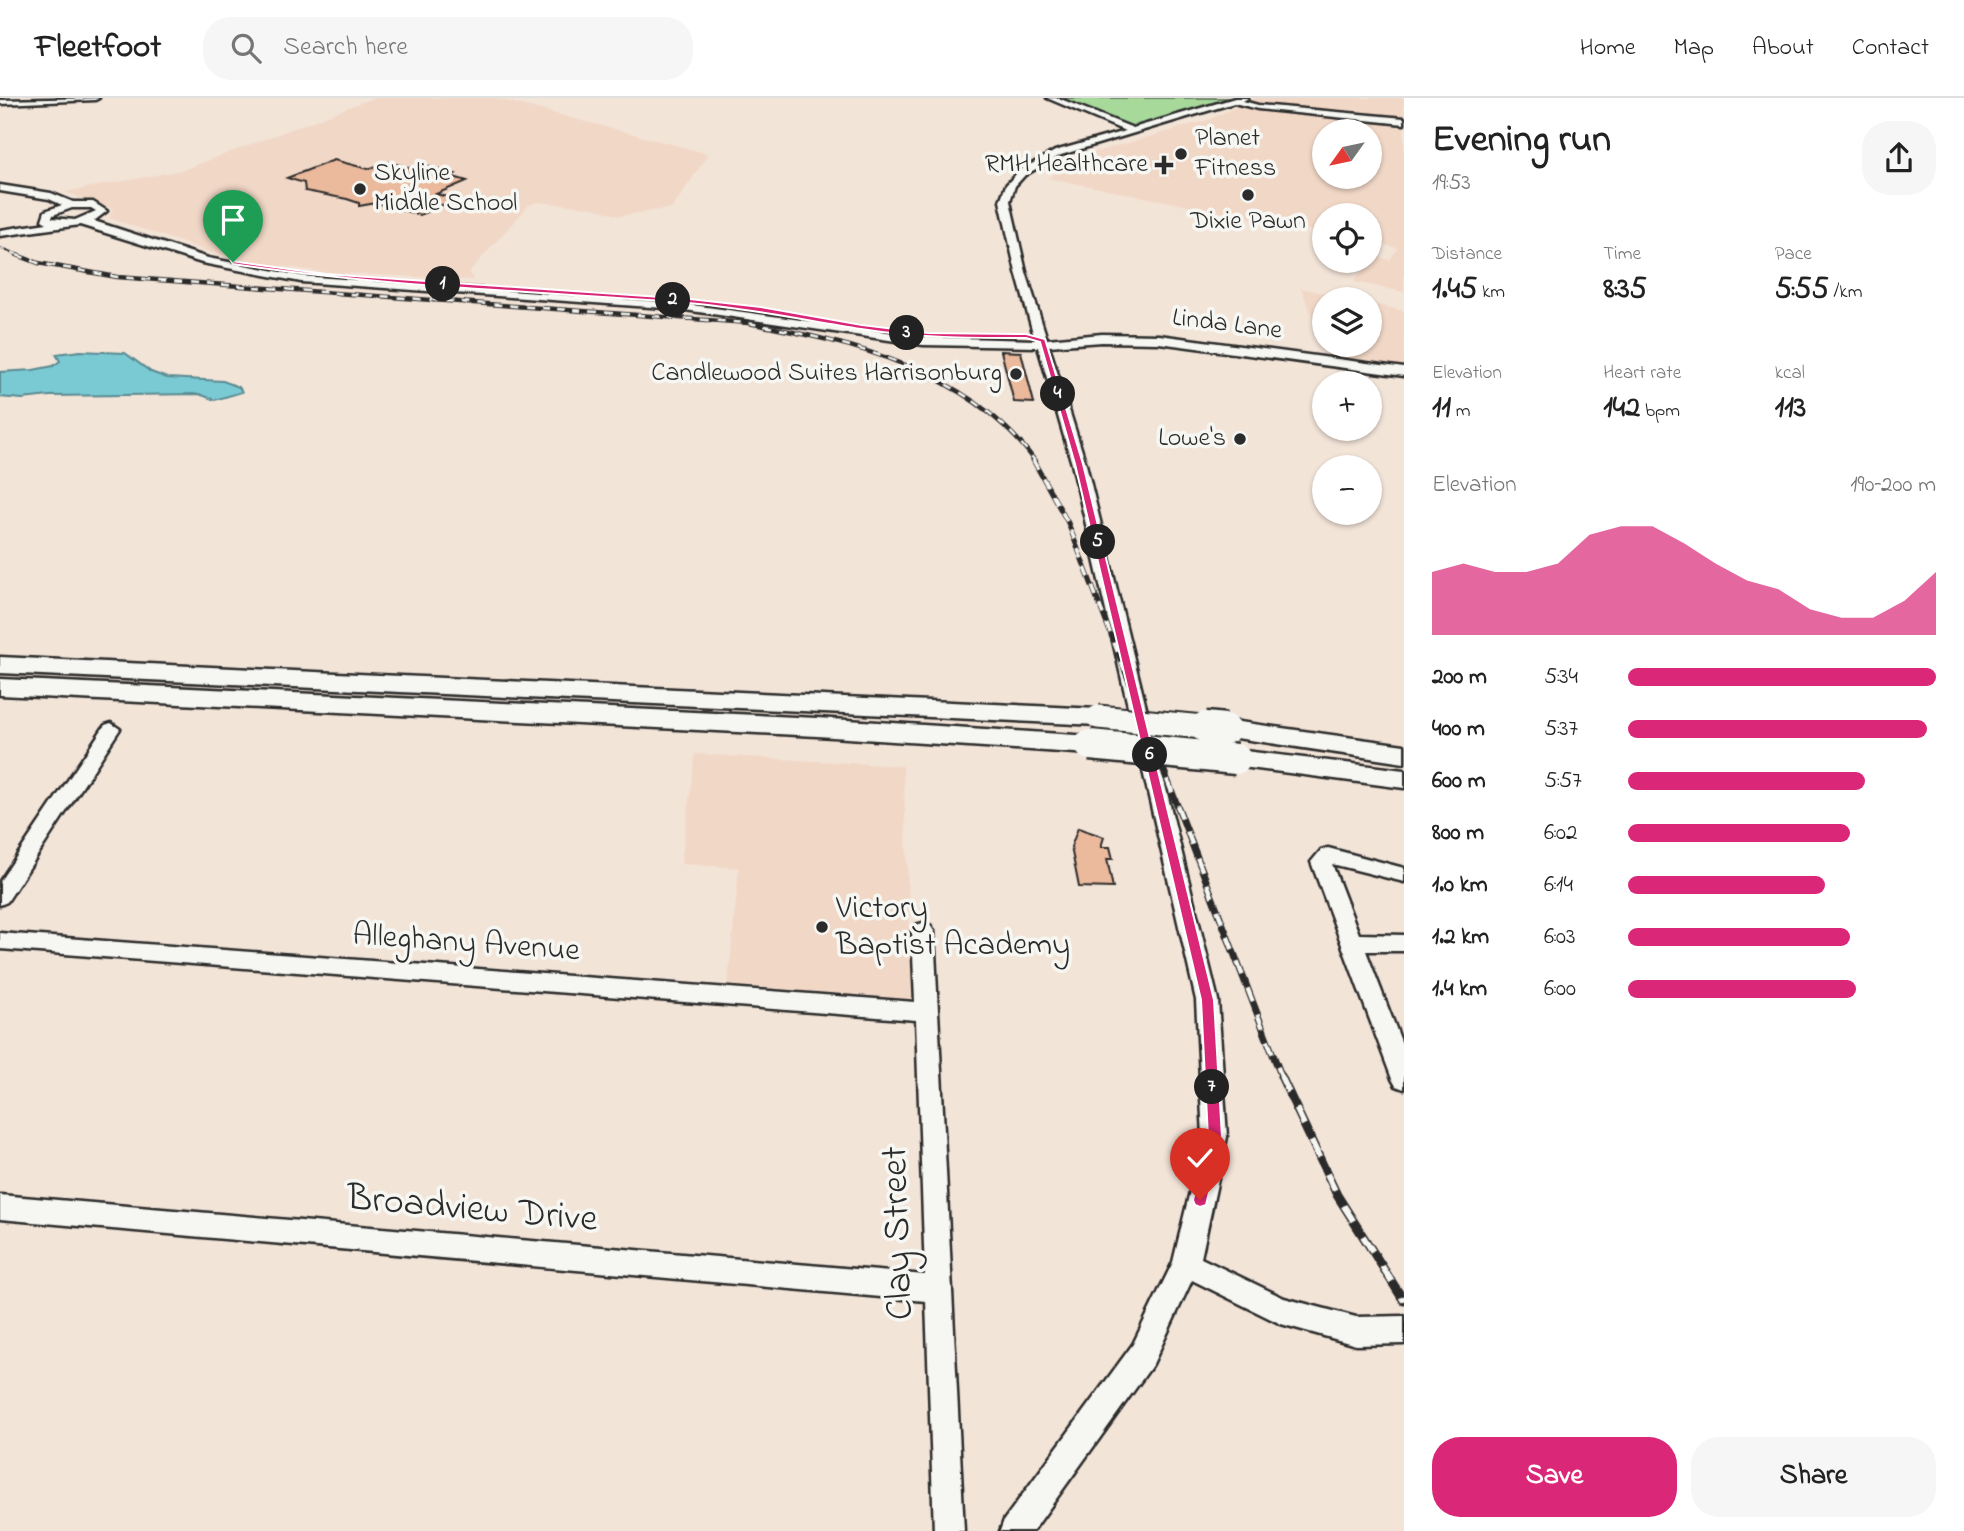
<!DOCTYPE html>
<html lang="en">
<head>
<meta charset="utf-8">
<style>
  body { margin:0; font-family:"Indie Flower",sans-serif; background:#f6f6f6; color:#222; height:100vh; display:flex; flex-direction:column; font-size:26px; white-space:nowrap }
  * { box-sizing:border-box; margin:0 }
  p { font-size:23px; color:#767676 }
  .icon { flex:none; width:38px; height:38px; fill:none; stroke:currentColor; stroke-width:2; stroke-linecap:round; stroke-linejoin:round }
  .map { position:relative; flex:1; overflow:hidden }
  .panel { display:flex; flex-direction:column; background:#fff; width:560px }
  .panel>* { flex:none }
  .needle { width:46px; rotate:237deg }
  .tools { position:absolute; left:1312px; top:21px; display:grid; gap:14px }
  .tools a { display:grid; place-items:center; width:70px; height:70px; border-radius:50%; background:#fff; box-shadow:0 2px 5px #0004; font-size:35px }
  .pin { position:absolute; display:grid; place-items:center; width:60px; height:60px; color:#fff; margin:-72px -30px; border-radius:50% 50% 50% 0; rotate:-45deg; box-shadow:0 0 7px #0007 }
  .pin .icon { rotate:45deg }
  .km { position:absolute; width:35px; height:35px; margin:-18px; border-radius:50%; background:#222; color:#fff; font-size:19px; line-height:35px; text-align:center }
  .round { display:grid; place-items:center; flex:none; width:74px; height:74px; border-radius:28px; background:#f6f6f6 }
  .headline { display:flex; align-items:center; justify-content:space-between; height:119px; padding:0 28px }
  h1 { font-size:38px; font-weight:700; line-height:52px }
  .figures { display:grid; grid-template-columns:repeat(3,1fr); gap:10px; height:119px; padding:7px 28px }
  .figures div { display:grid; align-content:center }
  .figures b { font-size:30px; font-weight:700 }
  .figures small { font-size:19px; font-weight:400 }
  .figures p { font-size:19px }
  .chart { height:196px; padding:14px 28px }
  .chart p { display:flex; justify-content:space-between }
  .chart svg { width:100%; height:126px; margin-top:7px; fill:#db2777; opacity:.7 }
  .primary-button { display:flex; gap:14px; margin-top:auto; padding:14px 28px }
  .primary-button a { flex:1; height:80px; border-radius:28px; background:#db2777; color:#fff; font-size:28px; font-weight:700; line-height:80px; text-align:center }
  .primary-button a+a { background:#f6f6f6; color:#222 }
  ul { padding:0 28px; list-style:none; font-size:23px }
  li { display:grid; grid-template-columns:112px 84px 1fr; align-items:center; height:52px }
  li i { height:18px; border-radius:9px; background:#db2777 }
  header { display:flex; align-items:center; gap:42px; box-sizing:border-box; height:98px; padding:0 35px; background:#fff; border-bottom:2px solid #e0e0e0 }
  header strong { font-size:33px }
  nav { display:flex; gap:38px; margin-inline-start:auto; font-size:24px }
  .search { width:490px; height:63px; background:#f6f6f6; display:flex; align-items:center; gap:18px; box-sizing:border-box; padding:0 24px; border-radius:28px; color:#767676; font-size:26px }
  main { display:flex; flex:1; min-height:0 }
  .map>svg:first-child { display:block }
  .built { fill:#f1d7c6; fill-rule:evenodd }
  .green { fill:#a7d99b; stroke:#698263; stroke-width:2 }
  .water { fill:#7acad4; stroke:#5a8a90; stroke-width:2 }
  .building { fill:#ebb99c; stroke:#2b2b2b; stroke-width:2 }
  .lines { fill:none; stroke-linecap:round; stroke-linejoin:round }
  .minor-casing { stroke:#2b2b2b; stroke-width:5 }
  .highway-casing { stroke:#2b2b2b; stroke-width:5 }
  .minor { fill:#f6f6f2; fill-rule:evenodd }
  .highway { fill:#f6f6f2; fill-rule:evenodd }
  .rail-far4-casing { stroke:#2b2b2b; stroke-width:2.5 }
  .rail-far3-casing { stroke:#2b2b2b; stroke-width:4.5 }
  .rail-far2-casing { stroke:#2b2b2b; stroke-width:5 }
  .rail-far1-casing { stroke:#2b2b2b; stroke-width:7 }
  .rail-casing { stroke:#2b2b2b; stroke-width:9 }
  .rail-far4 { stroke:#f6f6f2; stroke-width:2; stroke-dasharray:6; stroke-linecap:butt }
  .rail-far3 { stroke:#f6f6f2; stroke-width:2.5; stroke-dasharray:8; stroke-linecap:butt }
  .rail-far2 { stroke:#f6f6f2; stroke-width:3.5; stroke-dasharray:10; stroke-linecap:butt }
  .rail-far1 { stroke:#f6f6f2; stroke-width:4.5; stroke-dasharray:14; stroke-linecap:butt }
  .rail { stroke:#f6f6f2; stroke-width:6; stroke-dasharray:18; stroke-linecap:butt }
  .highway-bridge-far1-casing { stroke:#2b2b2b; stroke-width:27; stroke-linecap:butt }
  .highway-bridge-casing { stroke:#2b2b2b; stroke-width:35; stroke-linecap:butt }
  .highway-bridge-far1 { stroke:#f6f6f2; stroke-width:23 }
  .highway-bridge { stroke:#f6f6f2; stroke-width:30 }
  .route { fill:#db2777; stroke:#fff; stroke-width:2 }
  .poi-dot { fill:#2b2b2b; stroke:#f6f6f2; stroke-width:2.5 }
  .labels { text-anchor:middle; dominant-baseline:central; stroke-width:7; stroke-linejoin:round; paint-order:stroke }
  .far-poi-label { font-size:26px; fill:#2b2b2b; stroke:#f6f6f2; text-anchor:end }
  .far-street-label { font-size:26px; fill:#2b2b2b; stroke:#f6f6f2 }
  .poi-label { font-size:32px; fill:#2b2b2b; stroke:#f6f6f2; text-anchor:start }
  .street-label { font-size:32px; fill:#2b2b2b; stroke:#f6f6f2 }
  .near-street-label { font-size:38px; fill:#2b2b2b; stroke:#f6f6f2 }
</style>
</head>
<body>
<header>
<strong>Fleetfoot</strong>
<div class="search"><svg class="icon" aria-label="search" viewBox="0 0 24 24"><circle cx="10" cy="10" r="6"/><path d="M15 15l6 6"/></svg>Search here</div>
<nav><a>Home</a><a>Map</a><a>About</a><a>Contact</a></nav>
</header>
<main>
<div class="map">
<svg width="1404" height="1433" viewBox="0 0 1404 1433">
  <rect width="100%" height="100%" fill="#f3e4d8"/>
  <filter id="ink" filterUnits="userSpaceOnUse"><feTurbulence type="fractalNoise" baseFrequency=".0143" numOctaves="2"/><feDisplacementMap in="SourceGraphic" scale="14" xChannelSelector="R" yChannelSelector="G"/><feConvolveMatrix kernelMatrix="1 2 1 2 8 2 1 2 1" color-interpolation-filters="sRGB"/></filter>
  <g filter="url(#ink)">
    <g class="built">
      <path d="M373,0H495L709,56L672,110L620,118L590,109L537,104L529,107L469,174L473,182L321,174L259,165L213,155L109,120L113,111L65,94L183,72Z"/>
      <path d="M1255,0H1404V194L1354,184L1372,158L1390,162L1398,150L1370,144V117H1325V135L1048,80L1075,60L1208,22ZM1325,33H1370V79H1325Z"/>
      <path d="M1301,190L1351,201H1325V247H1370V205L1404,213V269L1329,260Z"/>
      <path d="M695,656L903,668L913,901L728,887L739,770L681,766Z"/>
    </g>
    <path class="green" d="M1055,0H1237L1130,31Z"/>
    <path class="water" d="M80,253L125,255L151,274L167,280L223,283L239,289L242,294L215,302L199,296L50,298L22,301L0,299V274L33,272L53,268L60,263L56,256Z"/>
    <g class="building">
      <path d="M334,62L368,71L388,64L419,72L427,68L455,76L450,78L467,83L436,96L456,101L420,117L376,105L359,108V105L347,101L305,93L304,85L287,80Z"/>
      <path d="M1001,253L1021,254L1034,305L1014,304Z"/>
      <path d="M1078,730L1104,739L1101,749H1110L1113,761H1107L1113,790L1079,789L1071,749Z"/>
    </g>
    <g class="lines">
      <g class="minor-casing">
        <g id="minor">
          <path d="M99,0L95,2L0,6V2Z"/>
          <path d="M1047,0H1058L1133,30L1235,0H1248L1243,3L1258,7L1404,20V26L1258,11L1234,5L1061,57L1025,77L1015,88L1010,103L1026,174L1047,241L1102,236L1159,237L1404,270V278L1159,245L1102,244L1049,248L1086,366L1218,902L1227,1039L1201,1160L1284,1200L1356,1219L1404,1218V1246L1356,1247L1281,1226L1192,1182L1153,1266L1033,1433H1000L1004,1422L1133,1246L1173,1164L1203,1039L1196,902L1072,366L1038,249L923,247L678,211L301,184L202,165L80,127L0,138V132L47,125L42,122L45,113L62,107L49,101L0,93V87L51,95L73,104H93L107,113L94,123L208,160L301,178L678,205L923,239L1035,242L1016,174L1000,103L1006,87L1019,73L1055,53L1125,33ZM72,110H91L96,113L75,122L52,120L53,117Z"/>
          <path d="M111,625L120,631L7,804L0,807V783L105,627Z"/>
          <path d="M1328,750L1404,770V784L1332,766L1359,836L1404,837V853H1366L1404,951V991L1396,988L1392,981L1311,764L1321,752Z"/>
          <path d="M923,825L930,827L934,833L964,1433H934L926,1203L0,1121V1097L925,1177L916,922L0,851V835L915,904L912,833L916,827Z"/>
        </g>
      </g>
      <g class="highway-casing">
        <g id="highway">
          <path d="M0,559L1098,611L1107,613L1111,619L1107,625L1098,627L0,575Z"/>
          <path d="M0,581L817,620L1090,638L1099,641L1103,647L1099,653L1090,656L817,638L0,597Z"/>
          <path d="M1225,622L1404,647V665L1216,637L1212,631L1216,625Z"/>
          <path d="M1236,652L1404,672V690L1227,667L1223,661L1227,655Z"/>
        </g>
      </g>
      <use href="#minor" class="minor"/>
      <use href="#highway" class="highway"/>
      <g class="rail-far4-casing">
        <path id="rail-far4" d="M0,150L21,158"/>
      </g>
      <g class="rail-far3-casing">
        <path id="rail-far3" d="M17,157L38,165L117,179L748,225C851,244 971,273 1035,363"/>
      </g>
      <g class="rail-far2-casing">
        <path id="rail-far2" d="M1033,362L1068,425L1147,631"/>
      </g>
      <g class="rail-far1-casing">
        <path id="rail-far1" d="M1147,629L1282,980"/>
      </g>
      <g class="rail-casing">
        <path id="rail" d="M1281,978L1337,1097L1404,1203"/>
      </g>
      <use href="#rail-far4" class="rail-far4"/>
      <use href="#rail-far3" class="rail-far3"/>
      <use href="#rail-far2" class="rail-far2"/>
      <use href="#rail-far1" class="rail-far1"/>
      <use href="#rail" class="rail"/>
      <g class="highway-bridge-far1-casing">
        <path id="highway-bridge-far1" d="M1098,619L1224,631"/>
      </g>
      <g class="highway-bridge-casing">
        <g id="highway-bridge">
          <path d="M1205,629L1225,631"/>
          <path d="M1090,647L1236,661"/>
        </g>
      </g>
      <use href="#highway-bridge-far1" class="highway-bridge-far1"/>
      <use href="#highway-bridge" class="highway-bridge"/>
    </g>
  </g>
  <path class="route" d="M231,163L325,176L690,201L761,209L862,227L928,235L1026,236L1045,241L1083,366L1214,902L1222,1039L1206,1107L1200,1109L1195,1107L1193,1102L1208,1039L1201,902L1075,366L1040,244L1026,240C971,240 916,240 861,231C804,222 747,210 688,205C536,193 384,189 233,166Z"/>
  <g class="poi-dot">
    <circle cx="1181" cy="56" r="7"/>
    <path d="M1160.5 56.5h7v7h7v7h-7v7h-7v-7h-7v-7h7z"/>
    <circle cx="360" cy="91" r="7"/>
    <circle cx="1248" cy="97" r="7"/>
    <circle cx="1016" cy="276" r="7"/>
    <circle cx="1240" cy="341" r="7"/>
    <circle cx="822" cy="829" r="7"/>
  </g>
  <g class="labels">
    <g class="far-poi-label">
      <text x="1195" y="41" text-anchor="start">Planet<tspan x="1195" dy="30">Fitness</tspan></text>
      <text x="1148" y="67">RMH Healthcare</text>
      <text x="374" y="76" text-anchor="start">Skyline<tspan x="374" dy="30">Middle School</tspan></text>
      <text x="1248" y="124" text-anchor="middle">Dixie Pawn</text>
      <text x="1002" y="276">Candlewood Suites Harrisonburg</text>
      <text x="1226" y="341">Lowe's</text>
    </g>
    <g class="far-street-label">
      <text transform="translate(1227 227) rotate(7)">Linda Lane</text>
    </g>
    <g class="poi-label">
      <text x="836" y="811">Victory<tspan x="836" dy="37">Baptist Academy</tspan></text>
    </g>
    <g class="street-label">
      <text transform="translate(466 846) rotate(4)">Alleghany Avenue</text>
    </g>
    <g class="near-street-label">
      <text transform="translate(472 1112) rotate(5)">Broadview Drive</text>
      <text transform="translate(899 1135) rotate(-92)">Clay Street</text>
    </g>
  </g>
</svg>
<div class="tools">
<a><svg class="needle" viewBox="-14 -14 28 28"><path d="M0-13l5 13h-10z" fill="#e53935"/><path d="M0 13l5-13h-10z" fill="#767676"/></svg></a>
<a><svg class="icon" aria-label="locate" viewBox="0 0 24 24"><circle cx="12" cy="12" r="6"/><path d="M12 2v4M12 18v4M2 12h4M18 12h4"/></svg></a>
<a><svg class="icon" aria-label="layers" viewBox="0 0 24 24"><path d="M12 4l9 5-9 5-9-5zM3 14l9 5 9-5"/></svg></a>
<a>+</a>
<a>−</a>
</div>
<div class="pin" style="left:233px;top:164px;background:#1e9e55"><svg class="icon" aria-label="arrive" viewBox="0 0 24 24"><path d="M6 21V4h12l-3 4 3 4H6"/></svg></div>
<div class="pin" style="left:1200px;top:1102px;background:#d93025"><svg class="icon" aria-label="check" viewBox="0 0 24 24"><path d="M5 12l5 5 9-10"/></svg></div>
<b class="km" style="left:443px;top:186px">1</b>
<b class="km" style="left:673px;top:202px">2</b>
<b class="km" style="left:907px;top:235px">3</b>
<b class="km" style="left:1058px;top:296px">4</b>
<b class="km" style="left:1098px;top:444px">5</b>
<b class="km" style="left:1150px;top:657px">6</b>
<b class="km" style="left:1212px;top:989px">7</b>
</div>
<section class="panel">
<div class="headline"><div><h1>Evening run</h1><p>19:53</p></div><a class="round"><svg class="icon" aria-label="share" viewBox="0 0 24 24"><path d="M12 15V3M7 8l5-5 5 5M5 13v7h14v-7"/></svg></a></div>
<div class="figures">
<div><p>Distance</p><b>1.45<small> km</small></b></div>
<div><p>Time</p><b>8:35</b></div>
<div><p>Pace</p><b>5:55<small> /km</small></b></div>
</div>
<div class="figures">
<div><p>Elevation</p><b>11<small> m</small></b></div>
<div><p>Heart rate</p><b>142<small> bpm</small></b></div>
<div><p>kcal</p><b>113</b></div>
</div>
<div class="chart"><p><span>Elevation</span>190–200 m</p>
<svg viewBox="0 0 160 44" preserveAspectRatio="none"><path d="M0 44V22L10 19L20 22L30 22L40 19L50 9L60 6L70 6L80 12L90 19L100 25L110 28L120 35L130 38L140 38L150 32L160 22V44z"/></svg>
</div>
<ul>
<li><b>200 m</b>5:34<i style="width:100%"></i></li>
<li><b>400 m</b>5:37<i style="width:97%"></i></li>
<li><b>600 m</b>5:57<i style="width:77%"></i></li>
<li><b>800 m</b>6:02<i style="width:72%"></i></li>
<li><b>1.0 km</b>6:14<i style="width:64%"></i></li>
<li><b>1.2 km</b>6:03<i style="width:72%"></i></li>
<li><b>1.4 km</b>6:00<i style="width:74%"></i></li>
</ul>
<div class="primary-button"><a>Save</a><a>Share</a></div>
</section>
</main>
</body>
</html>
